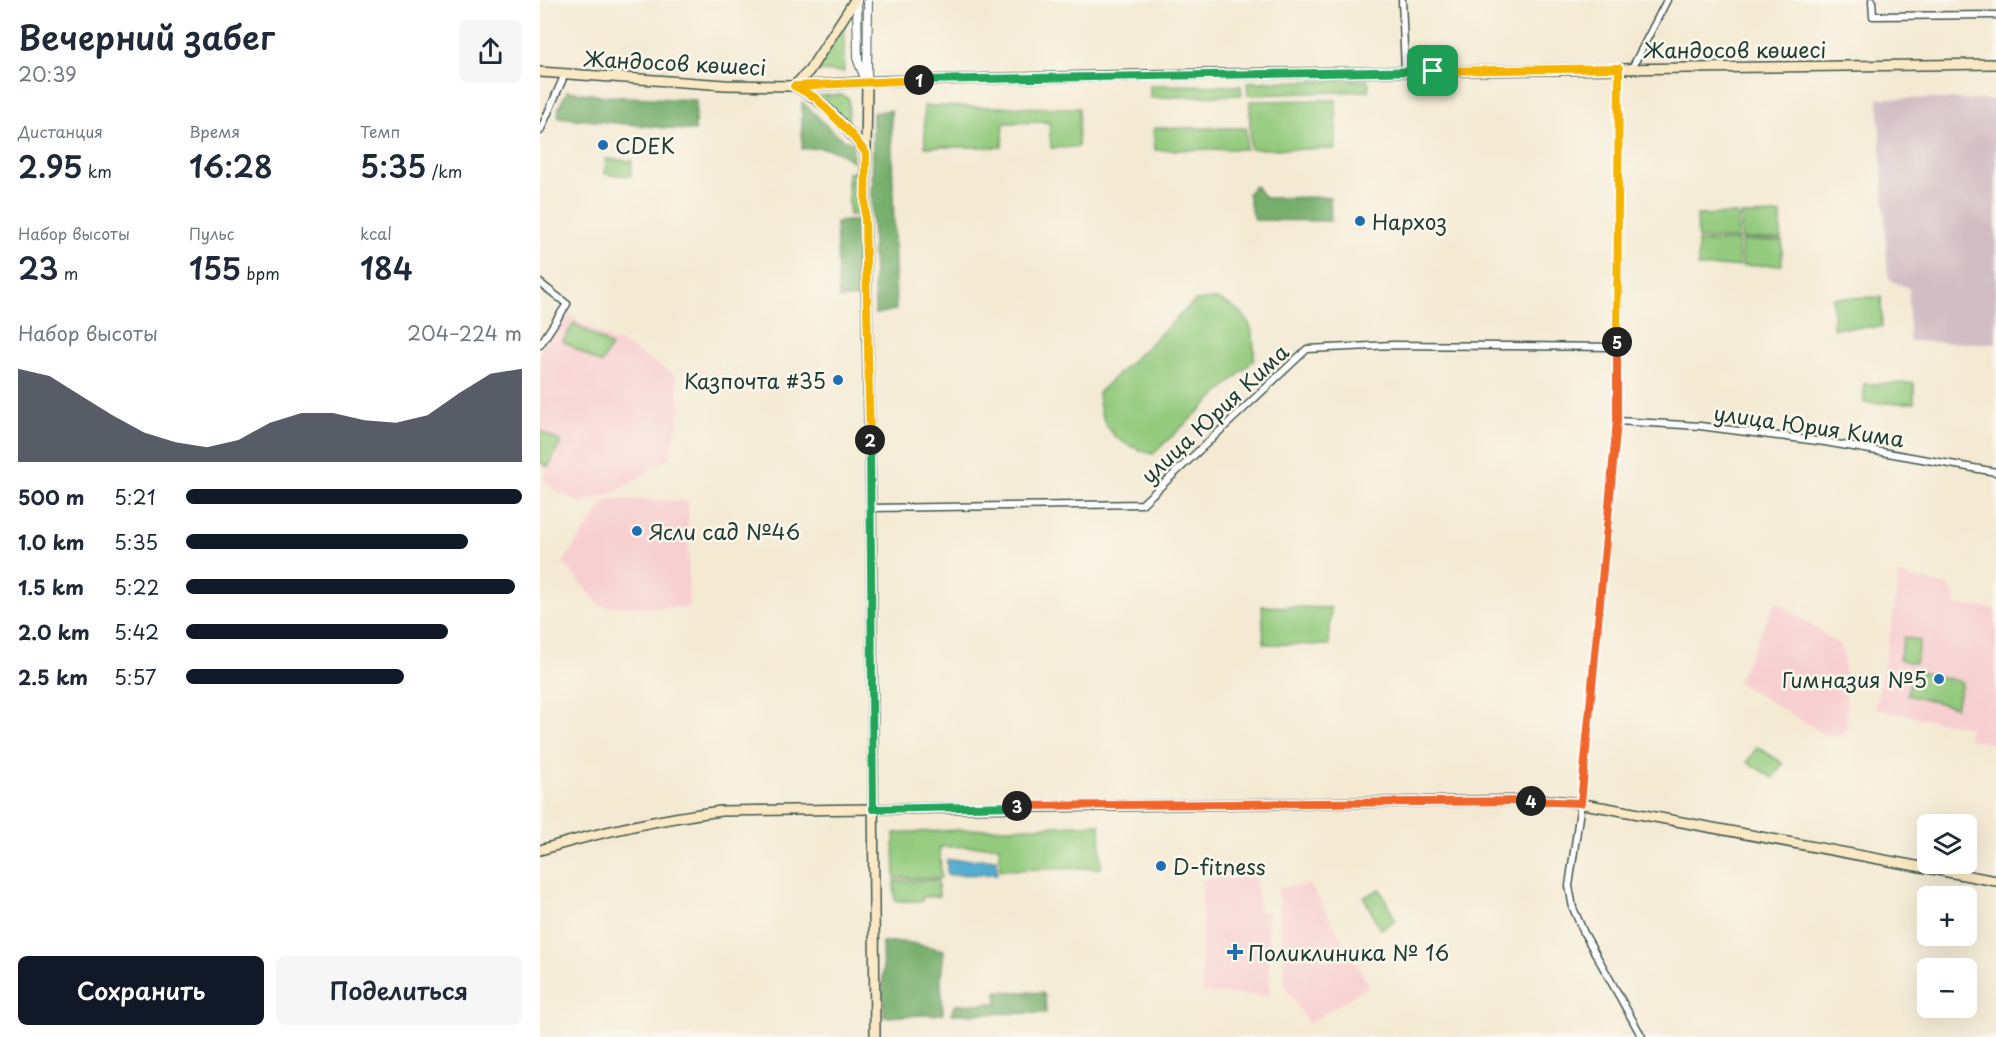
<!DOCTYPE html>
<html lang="ru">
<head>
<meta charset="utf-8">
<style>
  body { margin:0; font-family:"Playpen Sans",sans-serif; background:#f6f6f7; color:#1f2937; height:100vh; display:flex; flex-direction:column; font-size:22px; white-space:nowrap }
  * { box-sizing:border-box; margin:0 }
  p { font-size:20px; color:#747a83 }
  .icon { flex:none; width:33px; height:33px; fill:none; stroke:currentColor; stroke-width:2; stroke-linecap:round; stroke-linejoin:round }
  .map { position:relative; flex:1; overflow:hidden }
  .sheet { display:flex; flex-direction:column; background:#fff; width:540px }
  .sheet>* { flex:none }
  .controls { position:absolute; left:1377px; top:814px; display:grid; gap:12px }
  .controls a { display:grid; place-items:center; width:60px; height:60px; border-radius:9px; background:#fff; box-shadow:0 6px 24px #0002; font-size:30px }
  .pin { position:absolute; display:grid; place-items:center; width:51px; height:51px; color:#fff; margin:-26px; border-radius:12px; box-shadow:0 3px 9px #0006 }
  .km { position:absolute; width:30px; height:30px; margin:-15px; border-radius:50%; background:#222; color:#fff; font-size:16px; line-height:30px; text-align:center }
  .round { display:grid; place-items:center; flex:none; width:63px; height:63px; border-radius:9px; background:#f6f6f7 }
  .overview { display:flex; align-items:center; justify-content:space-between; height:102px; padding:0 18px }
  h1 { font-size:33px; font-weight:600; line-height:45px }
  .metrics { display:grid; grid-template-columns:repeat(3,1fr); gap:9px; height:102px; padding:6px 18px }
  .metrics div { display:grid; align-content:center }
  .metrics b { font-size:30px; font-weight:600 }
  .metrics small { font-size:16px; font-weight:400 }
  .metrics p { font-size:16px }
  .chart { height:168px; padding:12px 18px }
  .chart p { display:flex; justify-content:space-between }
  .chart svg { width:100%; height:108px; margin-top:6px; fill:#111827; opacity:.7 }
  .primary-button { display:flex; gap:12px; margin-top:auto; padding:12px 18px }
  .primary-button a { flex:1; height:69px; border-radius:9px; background:#111827; color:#fff; font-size:24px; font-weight:600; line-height:69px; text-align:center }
  .primary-button a+a { background:#f6f6f7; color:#1f2937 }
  ul { padding:0 18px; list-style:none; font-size:20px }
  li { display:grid; grid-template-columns:96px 72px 1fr; align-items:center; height:45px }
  li i { height:15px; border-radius:8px; background:#111827 }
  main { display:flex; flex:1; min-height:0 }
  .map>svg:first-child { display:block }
  .built { fill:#f7cfd0 }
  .industrial { fill:#d2bdc5 }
  .green { fill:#93ca7d; stroke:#598458; stroke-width:1.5 }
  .forest { fill:#76ae6c; stroke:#4a7650; stroke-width:1.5 }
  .water { fill:#53acd0; stroke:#397482; stroke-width:1.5 }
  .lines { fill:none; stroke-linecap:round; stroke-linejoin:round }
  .minor-casing { stroke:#3f574c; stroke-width:9 }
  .tertiary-casing { stroke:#3f574c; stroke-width:10 }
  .secondary-casing { stroke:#3f574c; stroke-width:12 }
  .minor { stroke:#fff; stroke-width:6 }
  .tertiary { stroke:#fff; stroke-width:8 }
  .secondary { stroke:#fae7c3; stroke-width:9 }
  .split-1-casing { stroke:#fff; stroke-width:12 }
  .split-2-casing { stroke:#fff; stroke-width:12 }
  .split-3-casing { stroke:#fff; stroke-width:12 }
  .split-4-casing { stroke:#fff; stroke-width:12 }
  .split-5-casing { stroke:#fff; stroke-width:12 }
  .split-6-casing { stroke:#fff; stroke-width:12 }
  .split-1 { stroke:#22a559; stroke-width:8 }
  .split-2 { stroke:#f5b400; stroke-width:8 }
  .split-3 { stroke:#22a559; stroke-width:8 }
  .split-4 { stroke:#f0652b; stroke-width:8 }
  .split-5 { stroke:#f0652b; stroke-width:8 }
  .split-6 { stroke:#f5b400; stroke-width:8 }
  .poi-dot { fill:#1f6fb2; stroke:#fbf7ec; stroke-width:2 }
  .labels { text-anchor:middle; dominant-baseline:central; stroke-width:5; stroke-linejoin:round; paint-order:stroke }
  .street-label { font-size:21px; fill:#1f3d34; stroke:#fbf7ec }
  .poi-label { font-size:21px; fill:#1f3d34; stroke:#fbf7ec; text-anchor:start }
</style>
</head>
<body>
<main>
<section class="sheet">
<div class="overview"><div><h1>Вечерний забег</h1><p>20:39</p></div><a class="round"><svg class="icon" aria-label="share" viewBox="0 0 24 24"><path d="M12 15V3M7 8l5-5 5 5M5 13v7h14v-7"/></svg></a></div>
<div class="metrics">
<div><p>Дистанция</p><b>2.95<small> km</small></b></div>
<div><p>Время</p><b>16:28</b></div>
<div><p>Темп</p><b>5:35<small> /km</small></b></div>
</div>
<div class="metrics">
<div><p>Набор высоты</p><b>23<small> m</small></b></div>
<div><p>Пульс</p><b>155<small> bpm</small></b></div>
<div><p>kcal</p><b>184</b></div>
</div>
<div class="chart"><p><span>Набор высоты</span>204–224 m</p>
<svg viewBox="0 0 160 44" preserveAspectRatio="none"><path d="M0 44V6L10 9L20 17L30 25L40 32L50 36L60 38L70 35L80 28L90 24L100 24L110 27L120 28L130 25L140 16L150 8L160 6V44z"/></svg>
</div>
<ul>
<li><b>500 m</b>5:21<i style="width:100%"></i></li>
<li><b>1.0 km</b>5:35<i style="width:84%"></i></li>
<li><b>1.5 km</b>5:22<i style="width:98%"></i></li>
<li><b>2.0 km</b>5:42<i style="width:78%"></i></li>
<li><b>2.5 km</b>5:57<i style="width:65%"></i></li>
</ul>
<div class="primary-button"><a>Сохранить</a><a>Поделиться</a></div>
</section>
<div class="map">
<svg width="1456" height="1037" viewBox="0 0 1456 1037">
  <rect width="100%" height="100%" fill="#fbf7ec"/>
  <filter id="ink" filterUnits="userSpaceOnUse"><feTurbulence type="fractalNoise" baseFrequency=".0167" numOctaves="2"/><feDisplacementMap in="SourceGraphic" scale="12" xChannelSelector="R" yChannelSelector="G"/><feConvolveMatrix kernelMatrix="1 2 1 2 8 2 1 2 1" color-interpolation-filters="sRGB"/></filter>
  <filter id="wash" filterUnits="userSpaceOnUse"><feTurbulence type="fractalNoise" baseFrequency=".008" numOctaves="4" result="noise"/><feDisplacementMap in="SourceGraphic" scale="24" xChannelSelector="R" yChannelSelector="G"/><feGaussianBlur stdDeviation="1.35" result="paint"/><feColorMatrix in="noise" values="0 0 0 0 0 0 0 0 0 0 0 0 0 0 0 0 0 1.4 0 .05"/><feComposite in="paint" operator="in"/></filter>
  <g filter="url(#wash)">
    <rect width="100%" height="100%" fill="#f4ead4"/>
    <g class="built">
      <path d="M28,314L77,343L79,341L135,375L141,409L130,457L76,492L41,503L10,487L3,479L8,469L0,464V350L21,316Z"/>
      <path d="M67,499L148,501L149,608L60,606L23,562Z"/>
      <path d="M1359,575L1409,586L1416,598L1414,605L1456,609V744L1428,739L1429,727L1335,709L1351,628Z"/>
      <path d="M1236,601L1300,645L1304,654L1307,730L1299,737L1284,734L1197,682Z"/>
      <path d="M716,876L719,911H727L730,996L662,993V880Z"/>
      <path d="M770,885L829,985L769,1024L745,987L738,888Z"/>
    </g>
    <path class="industrial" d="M1338,98L1456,100V344L1369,341V288L1352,281L1348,276Z"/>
    <g class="green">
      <path d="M304,21V72L276,71L284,53Z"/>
      <path d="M827,80L829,85L828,91L708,95L707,82Z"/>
      <path d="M610,85L701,86L702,95L610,98Z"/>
      <path d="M302,95L309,99L308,126L276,96Z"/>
      <path d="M796,100V149H710V101Z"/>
      <path d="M384,106L539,108L538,147L511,148L509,122L464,123L462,147H385Z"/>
      <path d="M615,128H706V149L615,150L613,130Z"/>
      <path d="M66,159L92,161L91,176L65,174Z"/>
      <path d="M320,172V214L309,215L308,173Z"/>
      <path d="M1198,214V239H1158L1157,215Z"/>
      <path d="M1241,214V239H1201V215Z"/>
      <path d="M1198,241L1199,266L1158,267V242Z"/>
      <path d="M1201,241H1242V265L1202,266Z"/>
      <path d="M1341,297L1342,327L1293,328V298Z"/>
      <path d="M676,299C709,311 715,326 714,360L613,454C576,444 561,431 558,393L655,301Z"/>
      <path d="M34,323L71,346L61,364L23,341Z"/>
      <path d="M1374,383V403H1324V384Z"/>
      <path d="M0,431L21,442L8,467L0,462Z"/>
      <path d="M722,606L791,608L789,645L724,644Z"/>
      <path d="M1364,637L1380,641L1375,663L1359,660Z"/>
      <path d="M1372,670L1422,682L1416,707L1367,695Z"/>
      <path d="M1217,747L1243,763L1233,778L1207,762Z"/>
      <path d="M560,824L561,868L460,870L459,846L400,847L401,878H355L354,833Z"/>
      <path d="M398,880L399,896L382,897V901H355L354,881Z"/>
      <path d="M840,889L856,921L840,929L824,897Z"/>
    </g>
    <g class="forest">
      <path d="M27,91L65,96L156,100L155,131L18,117L19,108Z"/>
      <path d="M262,102C279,115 293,138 313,143V162C293,147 286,147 262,149Z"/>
      <path d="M351,110L356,310L335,314L332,214L333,113Z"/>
      <path d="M715,185L725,198L790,197L791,221L716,220L712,214L708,193Z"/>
      <path d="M320,220L321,294L317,298H299L296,222Z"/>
      <path d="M342,942H366L404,950L401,979L403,1014L344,1017Z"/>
      <path d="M457,991L503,993L505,997L506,1013L411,1014L415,1005L457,1003Z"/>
    </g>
    <path class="water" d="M457,859V874L407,875V860Z"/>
  </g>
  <g filter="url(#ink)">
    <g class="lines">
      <g class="minor-casing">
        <g id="minor">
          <path d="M862,0L865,71"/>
          <path d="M1332,0L1333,16L1456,15"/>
          <path d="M1079,68L1077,421L1041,803L1029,886L1033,908L1044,933L1102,1037"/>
          <path d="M1092,68L1127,0"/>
          <path d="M0,131L25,74"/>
          <path d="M0,283L27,304L0,345"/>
          <path d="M1077,421L1160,426L1285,442L1456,472"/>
          <path d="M331,508L602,504L767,349L853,345L1077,347"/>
        </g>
      </g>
      <g class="tertiary-casing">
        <g id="tertiary">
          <path d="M317,0L318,61L327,83"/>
          <path d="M327,82L328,0"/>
        </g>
      </g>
      <g class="secondary-casing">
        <g id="secondary">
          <path d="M0,72L185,85L254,86L344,81L609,75L1456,64"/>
          <path d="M327,83L325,217L331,508L335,1037"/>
          <path d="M254,86L269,71L315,0"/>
          <path d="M256,87C285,100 306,128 326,153"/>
          <path d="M0,850C60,832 119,819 181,811L1004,800L1030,802L1067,808L1456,881"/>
        </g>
      </g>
      <use href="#minor" class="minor"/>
      <use href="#tertiary" class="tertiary"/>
      <use href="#secondary" class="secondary"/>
    </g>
  </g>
  <g class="lines" filter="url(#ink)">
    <g class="split-1-casing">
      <path id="split-1" d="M379,80L893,71"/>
    </g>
    <g class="split-2-casing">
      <path id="split-2" d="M330,440L325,217L326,153L311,134L276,98L254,86L379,80"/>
    </g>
    <g class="split-3-casing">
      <path id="split-3" d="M330,440L333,809L477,806"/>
    </g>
    <g class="split-4-casing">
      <path id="split-4" d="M477,806L991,801"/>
    </g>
    <g class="split-5-casing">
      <path id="split-5" d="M991,801L1041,803L1077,421V342"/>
    </g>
    <g class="split-6-casing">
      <path id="split-6" d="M893,71L1079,68L1077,342"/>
    </g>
    <use href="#split-1" class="split-1"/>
    <use href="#split-2" class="split-2"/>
    <use href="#split-3" class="split-3"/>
    <use href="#split-4" class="split-4"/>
    <use href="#split-5" class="split-5"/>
    <use href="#split-6" class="split-6"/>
  </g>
  <g class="poi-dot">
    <circle cx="63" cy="145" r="6"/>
    <circle cx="820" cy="221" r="6"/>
    <circle cx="298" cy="380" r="6"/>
    <circle cx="97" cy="531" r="6"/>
    <circle cx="1399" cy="679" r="6"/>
    <circle cx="621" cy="866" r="6"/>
    <path d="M692 943h6v6h6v6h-6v6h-6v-6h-6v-6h6z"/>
  </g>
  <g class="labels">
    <g class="street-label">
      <text x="1195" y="49">Жандосов көшесі</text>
      <text transform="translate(135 62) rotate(3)">Жандосов көшесі</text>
      <text transform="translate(674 413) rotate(-43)">улица Юрия Кима</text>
      <text transform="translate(1269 425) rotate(8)">улица Юрия Кима</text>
    </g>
    <g class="poi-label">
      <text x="75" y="145">CDEK</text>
      <text x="832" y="221">Нархоз</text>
      <text x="286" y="380" text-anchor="end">Казпочта #35</text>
      <text x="109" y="531">Ясли сад №46</text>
      <text x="1387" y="679" text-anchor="end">Гимназия №5</text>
      <text x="633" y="866">D-fitness</text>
      <text x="708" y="952">Поликлиника № 16</text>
    </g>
  </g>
</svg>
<div class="controls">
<a><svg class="icon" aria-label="layers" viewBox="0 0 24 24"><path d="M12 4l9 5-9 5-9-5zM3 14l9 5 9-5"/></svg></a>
<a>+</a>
<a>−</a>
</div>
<div class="pin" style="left:893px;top:71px;background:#1e9e55"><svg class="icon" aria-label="arrive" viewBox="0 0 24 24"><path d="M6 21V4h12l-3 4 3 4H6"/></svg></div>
<b class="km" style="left:379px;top:80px">1</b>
<b class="km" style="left:330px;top:440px">2</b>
<b class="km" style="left:477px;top:806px">3</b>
<b class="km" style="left:991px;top:801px">4</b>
<b class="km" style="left:1077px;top:342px">5</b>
</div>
</main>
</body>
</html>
